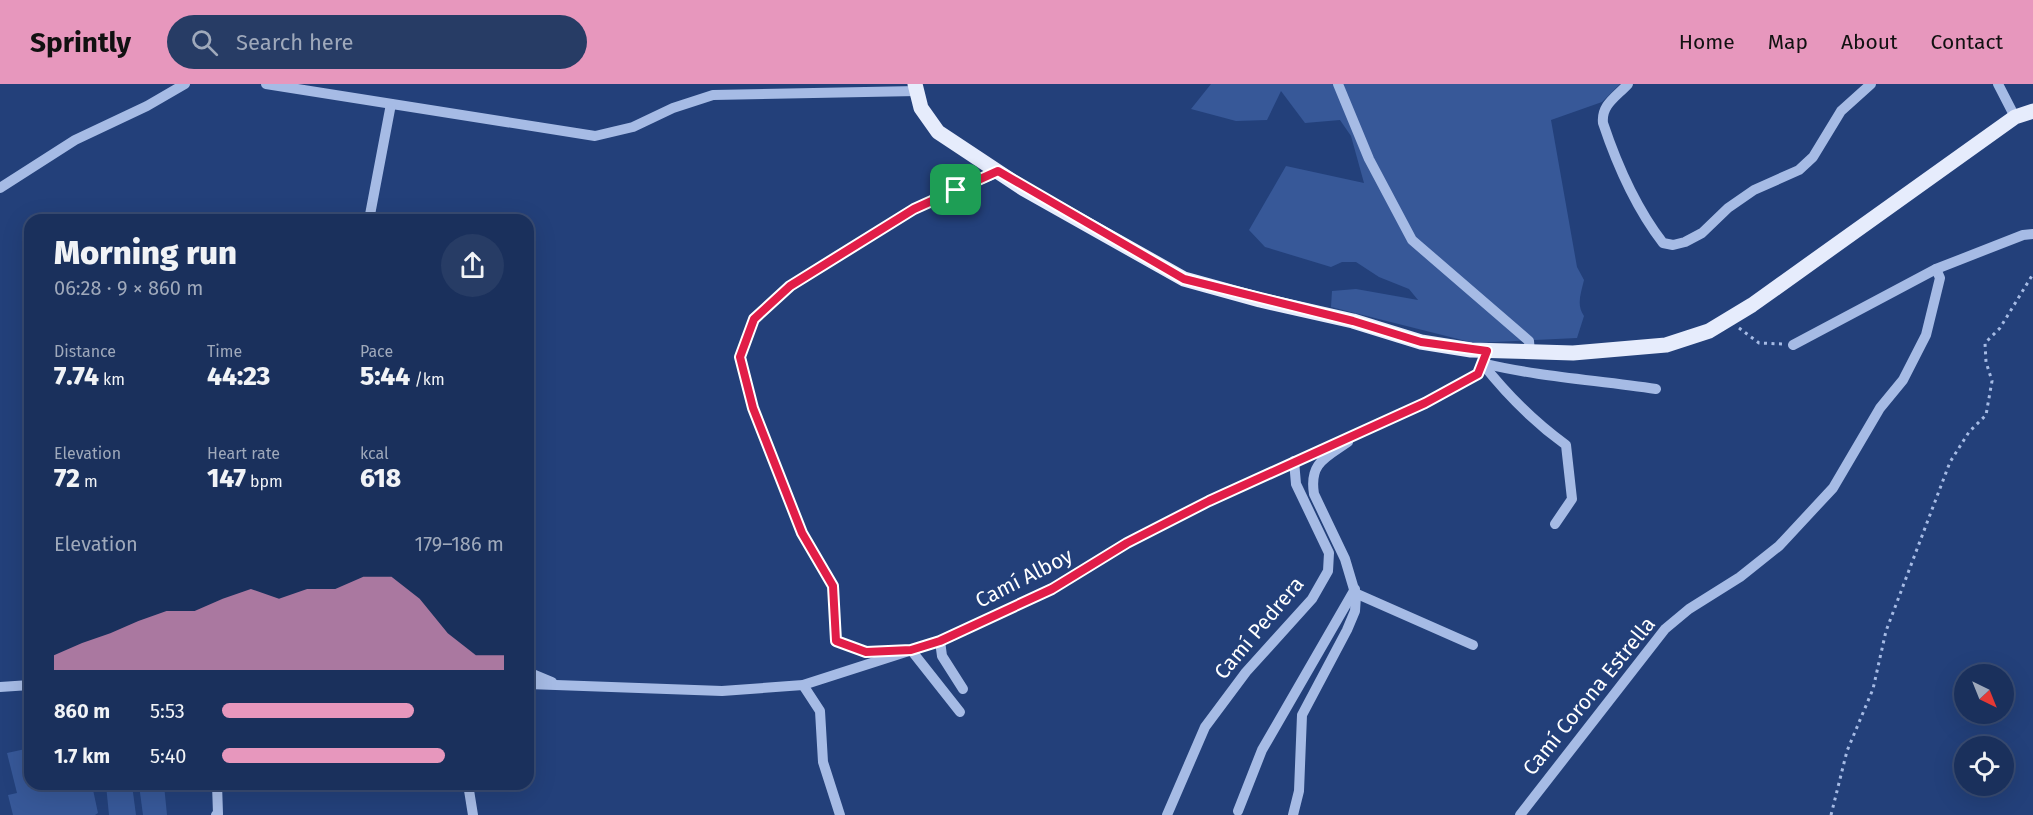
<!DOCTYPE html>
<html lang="en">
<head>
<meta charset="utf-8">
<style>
  body { margin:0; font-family:"Fira Sans",sans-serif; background:#273c65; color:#f1f3f6; height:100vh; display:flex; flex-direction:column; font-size:22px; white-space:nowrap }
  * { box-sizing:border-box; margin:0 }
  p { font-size:20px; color:#9fa9bb }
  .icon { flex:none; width:33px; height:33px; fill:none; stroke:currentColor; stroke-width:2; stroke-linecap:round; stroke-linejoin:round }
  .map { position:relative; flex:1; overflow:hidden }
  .sheet { position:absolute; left:24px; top:130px; width:510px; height:576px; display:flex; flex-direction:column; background:#1a305c; border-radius:18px; box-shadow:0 6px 24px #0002,0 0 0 2px #384b72 }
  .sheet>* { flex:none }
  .needle { width:39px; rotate:137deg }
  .buttons { position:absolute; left:1954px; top:580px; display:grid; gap:12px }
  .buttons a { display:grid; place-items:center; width:60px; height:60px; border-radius:50%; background:#1a305c; box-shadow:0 6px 24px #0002,0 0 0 2px #384b72; font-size:30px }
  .pin { position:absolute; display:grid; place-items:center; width:51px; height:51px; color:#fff; margin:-26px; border-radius:12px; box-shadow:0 3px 9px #0006 }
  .round { display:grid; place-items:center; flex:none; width:63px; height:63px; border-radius:32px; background:#273c65 }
  .summary { display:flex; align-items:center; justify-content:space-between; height:102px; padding:0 30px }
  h1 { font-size:33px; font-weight:800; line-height:45px }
  .stats { display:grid; grid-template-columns:repeat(3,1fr); gap:9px; height:102px; padding:6px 30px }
  .stats div { display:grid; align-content:center }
  .stats b { font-size:26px; font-weight:800 }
  .stats small { font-size:16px; font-weight:400 }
  .stats p { font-size:16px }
  .chart { height:168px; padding:12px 30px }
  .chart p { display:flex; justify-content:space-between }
  .chart svg { width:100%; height:108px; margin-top:6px; fill:#e797bd; opacity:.7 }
  ul { padding:0 30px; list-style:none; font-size:20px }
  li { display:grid; grid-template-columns:96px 72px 1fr; align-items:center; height:45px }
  li i { height:15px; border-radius:8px; background:#e797bd }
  header { display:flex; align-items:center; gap:36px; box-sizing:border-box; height:84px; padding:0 30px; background:#e797bd; color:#111 }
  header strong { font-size:28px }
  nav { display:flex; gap:33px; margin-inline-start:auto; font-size:21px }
  .search { width:420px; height:54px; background:#273c65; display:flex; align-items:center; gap:15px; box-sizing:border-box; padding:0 21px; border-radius:33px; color:#9fa9bb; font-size:22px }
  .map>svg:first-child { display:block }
  .green { fill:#375898 }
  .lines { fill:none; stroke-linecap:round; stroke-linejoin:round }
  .path { stroke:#a6bbe5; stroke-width:3; stroke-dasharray:3 4.5; stroke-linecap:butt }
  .minor { stroke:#a6bbe5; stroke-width:10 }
  .major { stroke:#e6ecfc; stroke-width:15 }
  .route-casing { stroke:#fff; stroke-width:12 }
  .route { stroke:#e11d48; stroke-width:8 }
  .labels { text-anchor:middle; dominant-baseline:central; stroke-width:4.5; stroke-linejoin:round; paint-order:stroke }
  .street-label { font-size:21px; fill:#fff; stroke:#23407a }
</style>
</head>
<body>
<header>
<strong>Sprintly</strong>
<div class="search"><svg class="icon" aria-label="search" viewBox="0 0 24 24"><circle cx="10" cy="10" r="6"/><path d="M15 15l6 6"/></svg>Search here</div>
<nav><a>Home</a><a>Map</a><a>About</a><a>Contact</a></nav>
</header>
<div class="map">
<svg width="2033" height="731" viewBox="0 0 2033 731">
  <rect width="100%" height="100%" fill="#23407a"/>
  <g class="green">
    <path d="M1211,0H1620L1602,18L1551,36L1577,183L1584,196C1581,209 1576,221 1584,232L1577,254L1474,259L1331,223L1332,207L1356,205L1418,216L1409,205L1379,193L1356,178H1342L1331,183L1265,163L1249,146L1286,82L1364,99L1351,52L1340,36L1305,39L1281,7L1267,36L1236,37L1191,25Z"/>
    <path d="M30,664V700L92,701L98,729L95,731H13L8,711L17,709L7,669Z"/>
    <path d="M106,701H132L136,731H109Z"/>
    <path d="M139,701H164L167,731H143Z"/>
  </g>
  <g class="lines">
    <g class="path">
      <path d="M1739,244L1759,259L1782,260"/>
      <path d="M1831,731L1847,667L1873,605L1886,547L1950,378L1969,348L1986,331L1992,297L1986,278L1985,259L2000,244L2033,190"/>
    </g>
    <g class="minor">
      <path d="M266,0L595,52L633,43L673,24L713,11L917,7"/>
      <path d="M1338,0L1369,75L1412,156L1529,257L1530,268"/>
      <path d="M1628,0C1616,13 1601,21 1603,39C1617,81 1636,124 1663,159L1673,161L1685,158L1702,149L1728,124L1754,106L1799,86L1813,73L1841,27L1871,0"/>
      <path d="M1998,0L2015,33"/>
      <path d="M0,104L75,56L147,22L185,0"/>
      <path d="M369,136L391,20"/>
      <path d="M1793,261L1936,185L2023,151L2033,150"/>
      <path d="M1482,279C1507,311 1533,337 1566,361L1572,415L1555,440"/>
      <path d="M1482,279C1539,293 1598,296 1656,305"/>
      <path d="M1355,509L1473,561"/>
      <path d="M940,557L942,572L963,605"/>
      <path d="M528,588L552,598"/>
      <path d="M528,600L722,607L803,601L940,557L1052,505L1127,459L1209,417L1425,319L1478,290L1487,267"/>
      <path d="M803,601L820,627L823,678L840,731"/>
      <path d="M0,603L30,601"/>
      <path d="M960,628L911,566L866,568L836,557L833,502L802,449L753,324L740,273L754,235L790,202L914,125L998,88"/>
      <path d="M468,700L473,731"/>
      <path d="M1238,727L1262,666L1355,505"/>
      <path d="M216,731L218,730L217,700"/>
      <path d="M1167,731L1205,643L1246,588L1312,515L1328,487L1329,469L1296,400L1294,377"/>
      <path d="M1293,731L1299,707L1302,631L1347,546L1355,527L1356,512L1345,475L1314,410C1309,379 1325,374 1348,358"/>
      <path d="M1520,731L1665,545L1689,525L1740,493L1779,462L1833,404L1880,324L1903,296L1926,251L1940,194L1936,185"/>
    </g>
    <path class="major" d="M915,0L921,24L938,48L1024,105L1184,195L1260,216L1353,237L1421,258L1471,266L1573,269L1666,261L1709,247L1752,221L2015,33L2033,27"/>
  </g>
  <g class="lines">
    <g class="route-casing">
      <path id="route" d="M998,87L1184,195L1353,237L1421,258L1487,267L1478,290L1425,319L1209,417L1127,459L1052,505L940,557L911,566L866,568L836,557L833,502L802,449L753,324L740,273L754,235L790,202L914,125Z"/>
    </g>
    <use href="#route" class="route"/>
  </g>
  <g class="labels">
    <g class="street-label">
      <text transform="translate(1024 494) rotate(-27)">Camí Alboy</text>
      <text transform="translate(1259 544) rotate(-50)">Camí Pedrera</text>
      <text transform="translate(1589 612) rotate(-51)">Camí Corona Estrella</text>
    </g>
  </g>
</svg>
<div class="buttons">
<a><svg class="needle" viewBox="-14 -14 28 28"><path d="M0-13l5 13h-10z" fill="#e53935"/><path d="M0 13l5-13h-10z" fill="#9fa9bb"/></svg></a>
<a><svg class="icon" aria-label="locate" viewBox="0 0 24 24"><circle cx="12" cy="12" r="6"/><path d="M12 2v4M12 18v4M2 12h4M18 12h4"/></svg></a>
</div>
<div class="pin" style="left:956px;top:106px;background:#1e9e55"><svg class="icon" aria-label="arrive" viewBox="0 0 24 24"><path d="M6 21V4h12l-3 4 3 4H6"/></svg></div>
<section class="sheet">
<div class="summary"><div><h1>Morning run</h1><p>06:28 · 9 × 860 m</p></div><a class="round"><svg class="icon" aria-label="share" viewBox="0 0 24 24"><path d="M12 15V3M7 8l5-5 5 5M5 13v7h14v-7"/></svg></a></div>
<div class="stats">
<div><p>Distance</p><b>7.74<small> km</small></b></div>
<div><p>Time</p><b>44:23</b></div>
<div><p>Pace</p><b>5:44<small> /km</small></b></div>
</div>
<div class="stats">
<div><p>Elevation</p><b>72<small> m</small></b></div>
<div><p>Heart rate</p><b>147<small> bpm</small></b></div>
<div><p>kcal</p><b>618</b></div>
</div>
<div class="chart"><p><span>Elevation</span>179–186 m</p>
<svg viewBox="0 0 160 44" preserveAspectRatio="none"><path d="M0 44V38L10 33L20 29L30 24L40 20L50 20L60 15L70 11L80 15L90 11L100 11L110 6L120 6L130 15L140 29L150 38L160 38V44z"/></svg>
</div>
<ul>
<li><b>860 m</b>5:53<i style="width:68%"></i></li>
<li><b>1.7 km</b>5:40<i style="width:79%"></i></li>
</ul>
</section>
</div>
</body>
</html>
